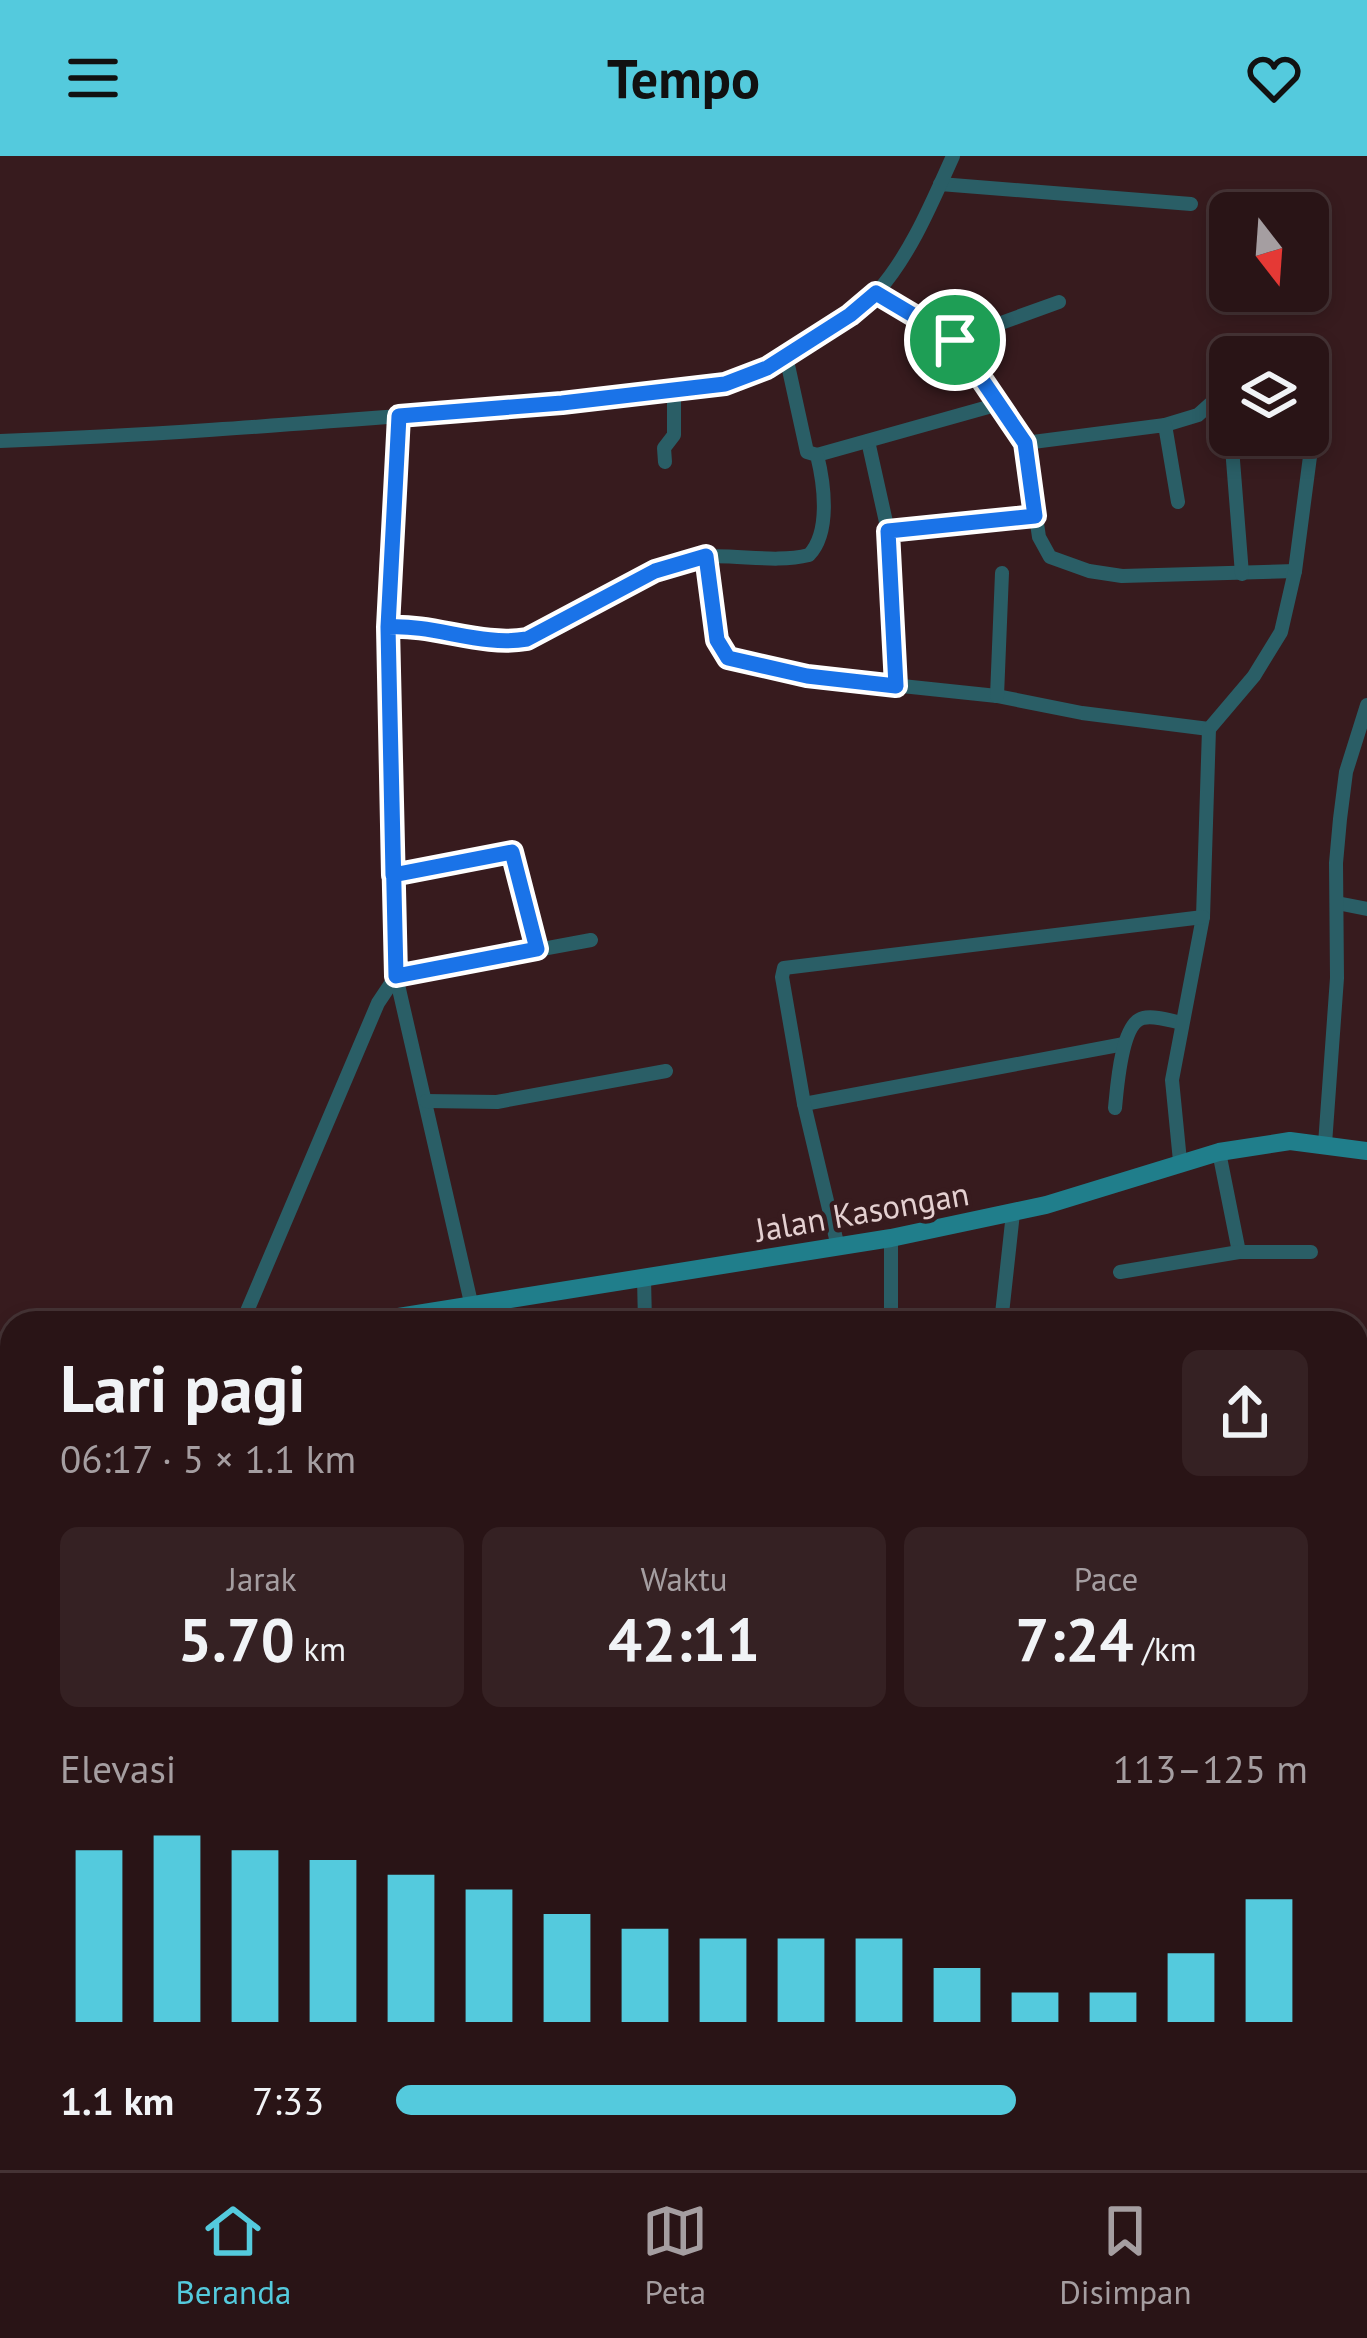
<!DOCTYPE html>
<html lang="id">
<head>
<meta charset="utf-8">
<style>
  body { margin:0; font-family:"PT Sans",sans-serif; background:#352123; color:#f1f3f6; height:100vh; display:flex; flex-direction:column; font-size:45px; white-space:nowrap }
  * { box-sizing:border-box; margin:0 }
  p { font-size:39px; color:#a59ea1 }
  .icon { flex:none; width:66px; height:66px; fill:none; stroke:currentColor; stroke-width:2; stroke-linecap:round; stroke-linejoin:round }
  .map { position:relative; flex:1; overflow:hidden }
  .details { position:absolute; left:0px; top:1155px; width:1368px; height:861px; display:flex; flex-direction:column; background:#291416; border-radius:36px 36px 0 0; box-shadow:0 6px 18px #0003,0 0 0 3px #453335 }
  .details>* { flex:none }
  .needle { width:78px; rotate:163deg }
  .fabs { position:absolute; left:1209px; top:36px; display:grid; gap:24px }
  .fabs a { display:grid; place-items:center; width:120px; height:120px; border-radius:18px; background:#291416; box-shadow:0 6px 18px #0003,0 0 0 3px #453335; font-size:60px }
  .pin { position:absolute; display:grid; place-items:center; width:102px; height:102px; color:#fff; margin:-51px; border:6px solid #fff; border-radius:50%; box-shadow:0 3px 12px #0007 }
  .round { display:grid; place-items:center; flex:none; width:126px; height:126px; border-radius:18px; background:#352123 }
  .head { display:flex; align-items:center; justify-content:space-between; height:204px; padding:0 60px }
  h1 { font-size:66px; font-weight:700; line-height:90px }
  .stats { display:grid; grid-template-columns:repeat(3,1fr); gap:18px; height:204px; padding:12px 60px }
  .stats div { display:grid; align-content:center; border-radius:18px; background:#352123; text-align:center }
  .stats b { font-size:60px; font-weight:700 }
  .stats small { font-size:33px; font-weight:400 }
  .stats p { font-size:33px }
  .chart { height:336px; padding:24px 60px }
  .chart p { display:flex; justify-content:space-between }
  .chart svg { width:100%; height:216px; margin-top:12px; stroke:#54cadd; stroke-width:6 }
  ul { padding:0 60px; list-style:none; font-size:39px }
  li { display:grid; grid-template-columns:192px 144px 1fr; align-items:center; height:90px }
  li i { height:30px; border-radius:15px; background:#54cadd }
  header { display:flex; justify-content:space-between; align-items:center; height:156px; padding:0 60px; background:#54cadd; color:#111; font-size:54px; font-weight:700 }
  .tabs { display:flex; justify-content:space-around; align-items:center; height:168px; border-top:3px solid #453335; background:#291416; font-size:33px; color:#a59ea1 }
  .tabs a { display:grid; justify-items:center; gap:6px }
  .tabs .on { color:#54cadd }
  .map>svg:first-child { display:block }
  .lines { fill:none; stroke-linecap:round; stroke-linejoin:round }
  .river { stroke:#011013; stroke-width:30 }
  .street { stroke:#2a5e66; stroke-width:14 }
  .secondary { stroke:#207e8b; stroke-width:18 }
  .route-casing { stroke:#fff; stroke-width:24 }
  .route { stroke:#1a73e8; stroke-width:15 }
  .labels { text-anchor:middle; dominant-baseline:central; stroke-width:9; stroke-linejoin:round; paint-order:stroke }
  .street-label { font-size:33px; fill:#e4d0d1; stroke:#371b1e }
</style>
</head>
<body>
<header><svg class="icon" aria-label="menu" viewBox="0 0 24 24"><path d="M4 6h16M4 12h16M4 18h16"/></svg>Tempo<svg class="icon" aria-label="heart" viewBox="0 0 24 24"><path d="M12 20l-8-8c-3-5 5-10 8-4 3-6 11-1 8 4z"/></svg></header>
<div class="map">
<svg width="1367" height="2014" viewBox="0 0 1367 2014">
  <rect width="100%" height="100%" fill="#371b1e"/>
  <g class="lines">
    <g class="river">
      <path d="M1356,1780L1367,1765"/>
      <path d="M1227,2004L1228,2014"/>
    </g>
    <g class="street">
      <path d="M940,28L1191,48"/>
      <path d="M876,137L947,177L987,226L1025,287L1039,381L1050,401L1089,415L1122,420L1295,415"/>
      <path d="M954,184L1059,146"/>
      <path d="M1227,233L1230,276"/>
      <path d="M399,260L389,471L396,820L472,1151"/>
      <path d="M1165,269L1198,259L1227,233"/>
      <path d="M1231,279L1242,418"/>
      <path d="M0,285C172,279 345,264 517,251C587,245 705,245 767,212C803,193 850,166 878,135C911,98 933,44 953,0"/>
      <path d="M868,285L888,375L896,530"/>
      <path d="M1025,287L1165,269L1178,346"/>
      <path d="M817,299L999,248"/>
      <path d="M665,306L664,292L674,279V236"/>
      <path d="M888,375L1035,360"/>
      <path d="M706,400L719,491L735,505L807,520L997,540L1082,557L1209,573"/>
      <path d="M389,471C432,469 473,490 516,485C568,479 622,426 672,407C717,391 765,410 809,399C831,376 824,327 817,299L807,296L786,200"/>
      <path d="M997,540L1002,417"/>
      <path d="M393,719L512,696L537,793"/>
      <path d="M1337,747L1367,753"/>
      <path d="M426,945L497,946L666,915"/>
      <path d="M804,948L1124,888"/>
      <path d="M1115,952C1117,933 1121,867 1143,862C1154,859 1172,865 1182,867"/>
      <path d="M1325,988L1337,822L1336,707L1340,663L1346,616L1367,549"/>
      <path d="M1219,996L1239,1096"/>
      <path d="M1180,1005L1172,924L1203,761L1209,573L1254,520L1281,476L1295,415L1314,270"/>
      <path d="M891,1082V1167"/>
      <path d="M838,1091L804,948L782,821L784,812L1203,761"/>
      <path d="M1120,1116L1239,1096H1311"/>
      <path d="M644,1122L645,1167"/>
      <path d="M242,1167L378,847L396,820L591,784"/>
      <path d="M1001,1167L1013,1057"/>
      <path d="M0,1842L12,1871"/>
      <path d="M0,1950L12,1948"/>
      <path d="M43,2004L45,2014"/>
      <path d="M680,2004V2014"/>
      <path d="M851,2014L853,2004"/>
    </g>
    <g class="secondary">
      <path d="M361,1167L891,1082L1046,1049L1219,996L1290,985L1367,995"/>
      <path d="M0,1225L12,1223"/>
      <path d="M296,2004L297,2014"/>
    </g>
  </g>
  <g class="lines">
    <g class="route-casing">
      <path id="route" d="M955,184L876,137L850,159L767,212L725,228L562,247L399,260L388,471L393,719L512,696L537,793L396,820C393,704 391,587 388,471C435,468 481,491 527,483L655,415L706,400L717,484L728,502L807,520L896,530L888,375L1035,360L1025,287L955,184"/>
    </g>
    <use href="#route" class="route"/>
  </g>
  <g class="labels">
    <g class="street-label">
      <text transform="translate(862 1055) rotate(-10)">Jalan Kasongan</text>
    </g>
  </g>
</svg>
<div class="fabs">
<a><svg class="needle" viewBox="-14 -14 28 28"><path d="M0-13l5 13h-10z" fill="#e53935"/><path d="M0 13l5-13h-10z" fill="#a59ea1"/></svg></a>
<a><svg class="icon" aria-label="layers" viewBox="0 0 24 24"><path d="M12 4l9 5-9 5-9-5zM3 14l9 5 9-5"/></svg></a>
</div>
<div class="pin" style="left:955px;top:184px;background:#1e9e55"><svg class="icon" aria-label="arrive" viewBox="0 0 24 24"><path d="M6 21V4h12l-3 4 3 4H6"/></svg></div>
<section class="details">
<div class="head"><div><h1>Lari pagi</h1><p>06:17 · 5 × 1.1 km</p></div><a class="round"><svg class="icon" aria-label="share" viewBox="0 0 24 24"><path d="M12 15V3M7 8l5-5 5 5M5 13v7h14v-7"/></svg></a></div>
<div class="stats">
<div><p>Jarak</p><b>5.70<small> km</small></b></div>
<div><p>Waktu</p><b>42:11</b></div>
<div><p>Pace</p><b>7:24<small> /km</small></b></div>
</div>
<div class="chart"><p><span>Elevasi</span>113–125 m</p>
<svg viewBox="0 0 160 44" preserveAspectRatio="none"><path d="M5 44V9M15 44V6M25 44V9M35 44V11M45 44V14M55 44V17M65 44V22M75 44V25M85 44V27M95 44V27M105 44V27M115 44V33M125 44V38M135 44V38M145 44V30M155 44V19"/></svg>
</div>
<ul>
<li><b>1.1 km</b>7:33<i style="width:68%"></i></li>
</ul>
</section>
</div>
<nav class="tabs">
<a class="on"><svg class="icon" aria-label="home" viewBox="0 0 24 24"><path d="M3 11l9-7 9 7M6 9v11h12V9"/></svg>Beranda</a>
<a><svg class="icon" aria-label="map" viewBox="0 0 24 24"><path d="M3 6l6-2 6 2 6-2v14l-6 2-6-2-6 2zM9 4v14M15 6v14"/></svg>Peta</a>
<a><svg class="icon" aria-label="saved" viewBox="0 0 24 24"><path d="M7 4h10v16l-5-4-5 4z"/></svg>Disimpan</a>
</nav>
</body>
</html>
